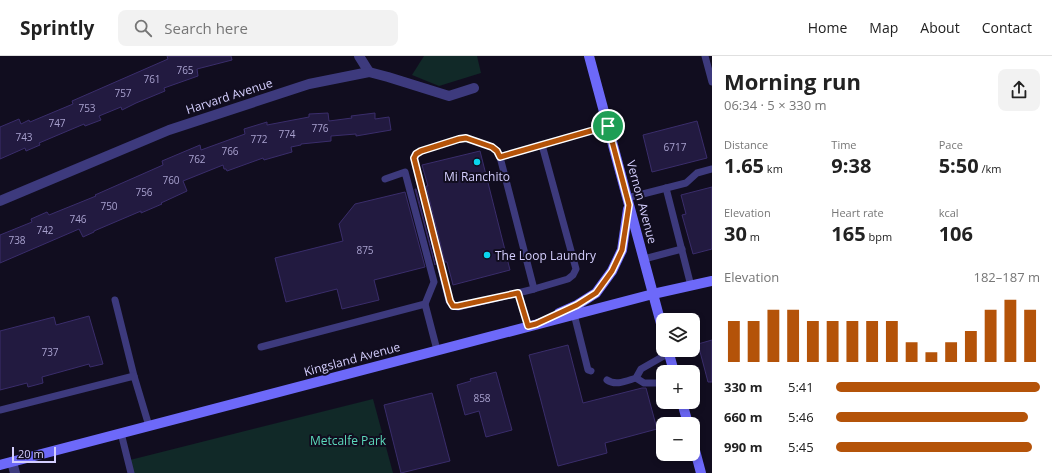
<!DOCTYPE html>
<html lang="en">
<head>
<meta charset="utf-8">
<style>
  body { margin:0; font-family:"Open Sans",sans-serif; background:#f2f2f2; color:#222; height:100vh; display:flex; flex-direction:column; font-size:15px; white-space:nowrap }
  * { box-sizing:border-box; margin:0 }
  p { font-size:13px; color:#767676 }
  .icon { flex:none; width:22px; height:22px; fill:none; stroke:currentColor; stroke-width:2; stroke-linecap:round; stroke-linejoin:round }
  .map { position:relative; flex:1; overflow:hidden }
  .panel { display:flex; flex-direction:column; background:#fff; width:340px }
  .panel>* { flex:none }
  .tools { position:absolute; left:656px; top:257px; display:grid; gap:8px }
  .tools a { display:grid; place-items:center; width:44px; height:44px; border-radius:8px; background:#fff; box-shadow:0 2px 6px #0003; font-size:20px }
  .scale { position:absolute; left:12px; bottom:10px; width:44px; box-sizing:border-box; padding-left:4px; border:2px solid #d4cefd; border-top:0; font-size:11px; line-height:14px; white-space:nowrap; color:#d4cefd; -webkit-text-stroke:3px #110d1f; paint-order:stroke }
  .pin { position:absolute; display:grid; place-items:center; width:34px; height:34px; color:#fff; margin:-17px; border:2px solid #fff; border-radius:50%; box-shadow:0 1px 4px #0007 }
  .round { display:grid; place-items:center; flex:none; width:42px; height:42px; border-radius:8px; background:#f2f2f2 }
  .overview { display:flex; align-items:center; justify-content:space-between; height:68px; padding:0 12px }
  h1 { font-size:22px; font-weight:700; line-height:30px }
  .metrics { display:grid; grid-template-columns:repeat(3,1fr); gap:6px; height:68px; padding:4px 12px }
  .metrics div { display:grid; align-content:center }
  .metrics b { font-size:20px; font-weight:700 }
  .metrics small { font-size:11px; font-weight:400 }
  .metrics p { font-size:11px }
  .chart { height:112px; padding:8px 12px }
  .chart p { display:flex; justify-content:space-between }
  .chart svg { width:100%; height:72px; margin-top:4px; stroke:#b45309; stroke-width:6 }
  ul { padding:0 12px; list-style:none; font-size:13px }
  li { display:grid; grid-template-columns:64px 48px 1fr; align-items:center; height:30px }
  li i { height:10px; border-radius:5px; background:#b45309 }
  header { display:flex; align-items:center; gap:24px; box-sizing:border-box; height:56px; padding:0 20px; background:#fff; border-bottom:1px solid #e0e0e0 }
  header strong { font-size:19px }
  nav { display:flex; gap:22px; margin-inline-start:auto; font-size:14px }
  .search { width:280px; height:36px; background:#f2f2f2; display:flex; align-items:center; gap:10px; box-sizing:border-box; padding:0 14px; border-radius:8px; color:#767676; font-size:15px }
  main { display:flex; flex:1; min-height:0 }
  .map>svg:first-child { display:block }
  .green { fill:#112928 }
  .building { fill:#221a40; stroke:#3a2d6b }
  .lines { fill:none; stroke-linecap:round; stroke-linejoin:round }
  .lane { stroke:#3d3a7d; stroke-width:7 }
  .street { stroke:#3d3a7d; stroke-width:10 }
  .secondary { stroke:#6d69f9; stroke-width:10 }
  .route-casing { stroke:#fff; stroke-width:8 }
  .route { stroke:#b45309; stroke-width:5 }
  .poi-dot { fill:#09d5ee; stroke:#110d1f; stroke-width:1.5 }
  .labels { text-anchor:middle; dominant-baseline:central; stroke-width:4; stroke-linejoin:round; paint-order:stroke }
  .number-label { font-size:10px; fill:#a8a1ce }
  .street-label { font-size:12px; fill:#d4cefd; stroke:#110d1f }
  .poi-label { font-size:12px; fill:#d4cefd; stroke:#110d1f }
  .park-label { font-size:12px; fill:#5ddabc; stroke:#110d1f }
</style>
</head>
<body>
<header>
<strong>Sprintly</strong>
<div class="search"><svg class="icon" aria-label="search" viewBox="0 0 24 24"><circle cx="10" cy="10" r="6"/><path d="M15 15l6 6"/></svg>Search here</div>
<nav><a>Home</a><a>Map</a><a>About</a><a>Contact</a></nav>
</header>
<main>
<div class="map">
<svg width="712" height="417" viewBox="0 0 712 417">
  <rect width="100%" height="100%" fill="#110d1f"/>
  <g class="green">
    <path d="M424,0H477L481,17L439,30L412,19Z"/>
    <path d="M373,343L393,417H133L130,404Z"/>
  </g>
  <g class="building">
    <path d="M167,0H231L232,4L197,13L198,20L164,32L165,35L136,47L122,54L121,51L99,60L101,64L85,70L84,68L39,87L40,89L26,95L25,92L0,103V71L19,63L21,68L29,64L30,66L73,48L72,45L168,3Z"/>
    <path d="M328,57L329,65L352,62L351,60L375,57V63L389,61L391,74L356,80V78L331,80V85L301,88V89L291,91L292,96L264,104L263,102L227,115L226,113H224L223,109L183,125L187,135L161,147L162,148L141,157V155L94,175V176L83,181L79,173L0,207V179L32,166L31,163L47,156L49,159L96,140L95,139L163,109L162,105L200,89L201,94L245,78L244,73L267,66V69L309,61V58Z"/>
    <path d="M697,65L707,102L652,116L643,79Z"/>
    <path d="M480,95L510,214L453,229L447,206H445L426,130H428L422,109Z"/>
    <path d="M712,131V193L693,198L682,159L686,158L681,139Z"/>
    <path d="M415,133H416L435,208V209Z"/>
    <path d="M405,136L425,211L374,224L379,244L342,253L337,233L286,246L275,202L343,185L339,168L355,148Z"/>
    <path d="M89,260L103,308L90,311L89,308L42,321L43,327L28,331L27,327L0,334V275L54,261L56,269Z"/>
    <path d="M712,284V326H708L698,288Z"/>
    <path d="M568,289L583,347L642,332H646L657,373L605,387L607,397L558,410L529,299Z"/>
    <path d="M496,316L512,374L486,381L479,355L465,359L457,329L471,325L470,323Z"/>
    <path d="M432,337L450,405L401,417L384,349Z"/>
  </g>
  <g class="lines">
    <g class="lane">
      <path d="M705,0L712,26"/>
      <path d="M500,101L497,95L492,91L466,82L459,83L421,95L416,98L414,102L449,245L453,250L458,251L518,237"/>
      <path d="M385,123L405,116L434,226L425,248"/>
      <path d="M666,132L691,230"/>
      <path d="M627,142L686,127L697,117L712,113"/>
      <path d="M644,203L682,193"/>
      <path d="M534,233L568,223L573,219L576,213L542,89"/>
      <path d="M115,244L134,320"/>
      <path d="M574,258L588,314L591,315"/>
      <path d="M528,270L518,237L534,233L500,101L608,70"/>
      <path d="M261,291L425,248L437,294"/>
      <path d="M636,322L644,327H663"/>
      <path d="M607,324C616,330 626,325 636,322L641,313L669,297"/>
      <path d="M0,354L134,320L149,370"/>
      <path d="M121,377L131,417"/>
    </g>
    <g class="street">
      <path d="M359,0L369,16"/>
      <path d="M0,145L169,74L309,28L369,16L388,21L449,40L474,32"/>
      <path d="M12,406L15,417"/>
    </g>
    <g class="secondary">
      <path d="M589,0L663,275"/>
      <path d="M559,257L577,249L596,237L612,215L622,194L628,153"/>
      <path d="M668,294L674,316"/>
      <path d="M682,346L688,368"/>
      <path d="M693,387L701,417"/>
      <path d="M0,409L653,238L712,225"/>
    </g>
  </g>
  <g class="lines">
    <g class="route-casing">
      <path id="route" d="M608,70L629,149L622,194L612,215L596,237L577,249L536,268L528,270L518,237L458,250H453L450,245L414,102L416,98L421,95L459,83L466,82L492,91L497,95L500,101Z"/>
    </g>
    <use href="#route" class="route"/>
  </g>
  <g class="poi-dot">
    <circle cx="477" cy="106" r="4"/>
    <circle cx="487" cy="199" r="4"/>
  </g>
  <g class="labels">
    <g class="number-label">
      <text x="185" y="14">765</text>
      <text x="152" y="23">761</text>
      <text x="123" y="37">757</text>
      <text x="87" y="52">753</text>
      <text x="57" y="67">747</text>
      <text x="320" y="72">776</text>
      <text x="287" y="78">774</text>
      <text x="24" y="81">743</text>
      <text x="259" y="83">772</text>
      <text x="675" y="91">6717</text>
      <text x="230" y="95">766</text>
      <text x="197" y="103">762</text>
      <text x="171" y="124">760</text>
      <text x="144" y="136">756</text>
      <text x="109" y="150">750</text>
      <text x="78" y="163">746</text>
      <text x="45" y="174">742</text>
      <text x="17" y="184">738</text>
      <text x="365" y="194">875</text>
      <text x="50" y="296">737</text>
      <text x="482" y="342">858</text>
    </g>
    <g class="street-label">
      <text transform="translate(229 40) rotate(-18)">Harvard Avenue</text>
      <text transform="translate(642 146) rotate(75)">Vernon Avenue</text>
      <text transform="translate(352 303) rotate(-15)">Kingsland Avenue</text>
    </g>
    <g class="poi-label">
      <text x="477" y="120">Mi Ranchito</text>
      <text x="495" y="199" text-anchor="start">The Loop Laundry</text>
    </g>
    <g class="park-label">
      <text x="348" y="384">Metcalfe Park</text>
    </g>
  </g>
</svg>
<div class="tools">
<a><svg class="icon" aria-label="layers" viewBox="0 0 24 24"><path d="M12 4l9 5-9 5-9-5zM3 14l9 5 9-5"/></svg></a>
<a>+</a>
<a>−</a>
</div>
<div class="scale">20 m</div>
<div class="pin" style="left:608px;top:70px;background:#1e9e55"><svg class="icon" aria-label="arrive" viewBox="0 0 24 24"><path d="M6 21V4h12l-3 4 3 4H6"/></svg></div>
</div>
<section class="panel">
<div class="overview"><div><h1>Morning run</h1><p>06:34 · 5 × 330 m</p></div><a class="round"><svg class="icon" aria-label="share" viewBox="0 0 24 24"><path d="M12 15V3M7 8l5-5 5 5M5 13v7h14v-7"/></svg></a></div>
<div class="metrics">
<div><p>Distance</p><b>1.65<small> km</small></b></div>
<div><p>Time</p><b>9:38</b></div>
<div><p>Pace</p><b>5:50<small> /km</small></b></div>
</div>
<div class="metrics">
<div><p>Elevation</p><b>30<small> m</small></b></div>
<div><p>Heart rate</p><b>165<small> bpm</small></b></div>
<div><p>kcal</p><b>106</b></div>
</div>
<div class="chart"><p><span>Elevation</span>182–187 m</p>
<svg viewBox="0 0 160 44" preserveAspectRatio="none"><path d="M5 44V19M15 44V19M25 44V12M35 44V12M45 44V19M55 44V19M65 44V19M75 44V19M85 44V19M95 44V32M105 44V38M115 44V32M125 44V25M135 44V12M145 44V6M155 44V12"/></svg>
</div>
<ul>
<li><b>330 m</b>5:41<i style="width:100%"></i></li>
<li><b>660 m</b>5:46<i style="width:94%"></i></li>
<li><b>990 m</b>5:45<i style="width:96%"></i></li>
</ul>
</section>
</main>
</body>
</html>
